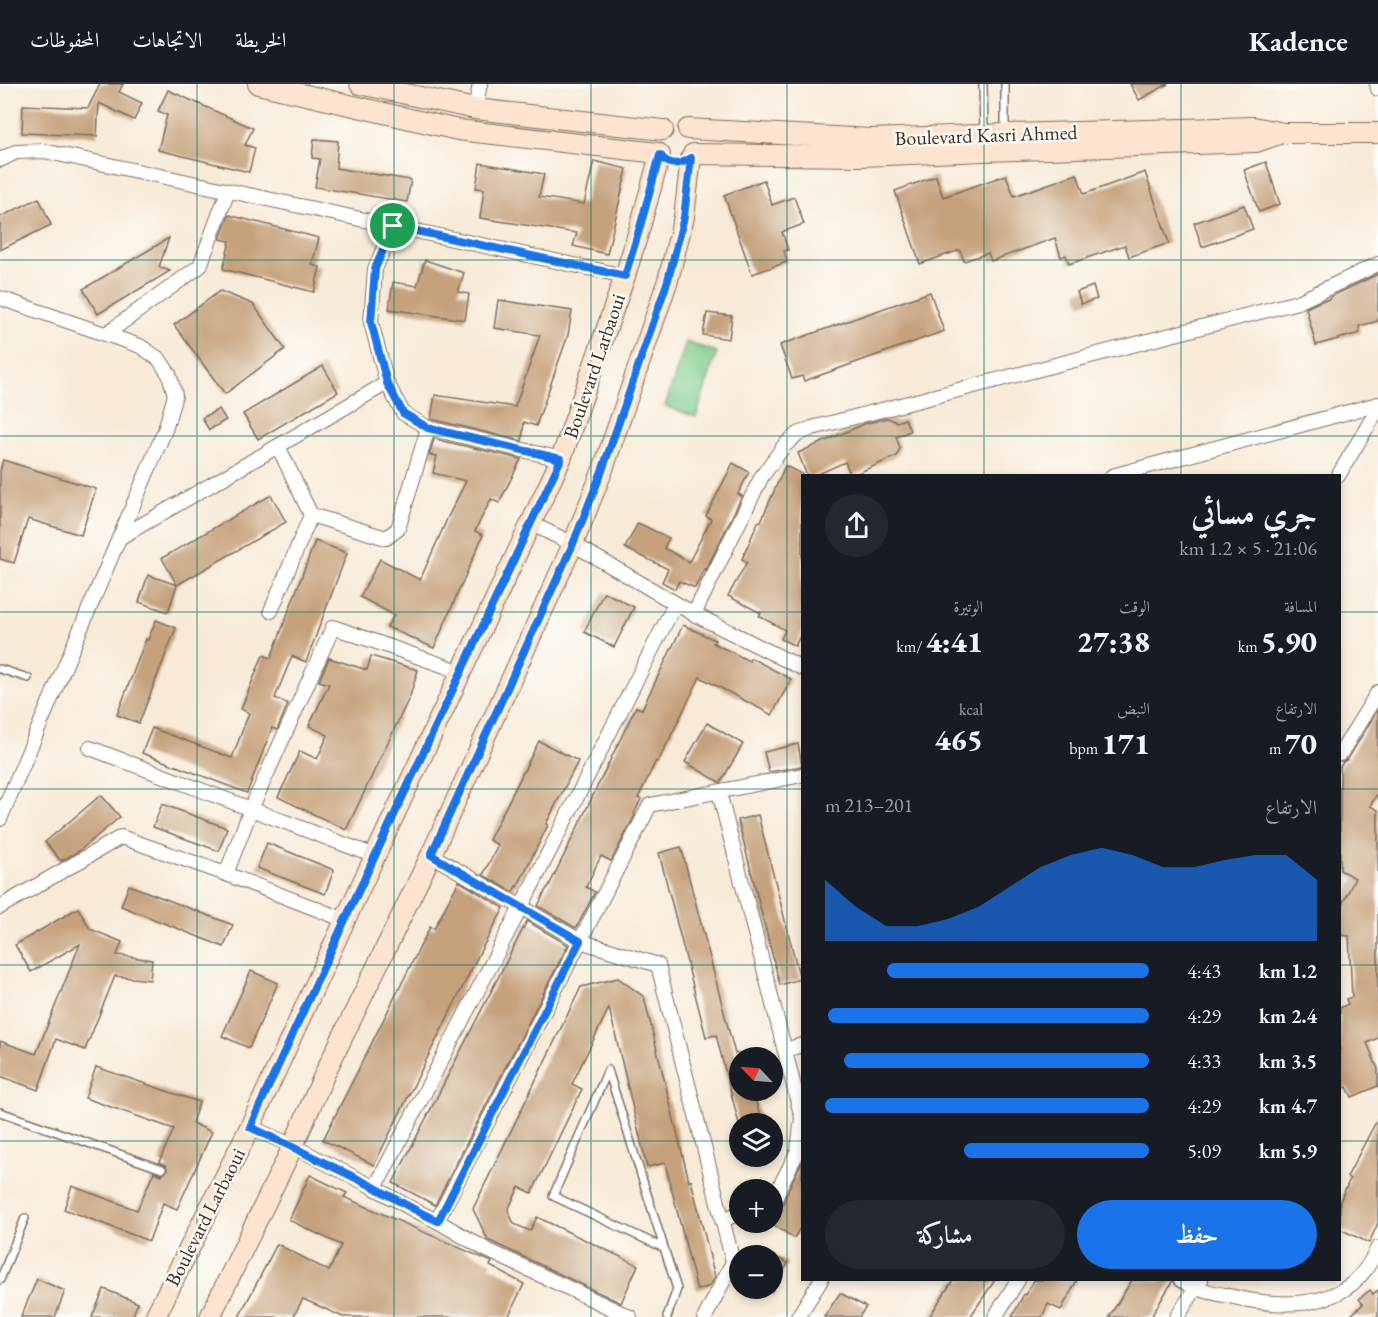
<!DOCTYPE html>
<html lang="ar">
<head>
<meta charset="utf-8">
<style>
  body { margin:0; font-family:"EB Garamond",Amiri,serif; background:#242831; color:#f1f3f6; direction:rtl; height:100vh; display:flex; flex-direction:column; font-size:22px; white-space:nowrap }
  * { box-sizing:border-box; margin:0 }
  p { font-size:20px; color:#9ea1a6 }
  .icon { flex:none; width:33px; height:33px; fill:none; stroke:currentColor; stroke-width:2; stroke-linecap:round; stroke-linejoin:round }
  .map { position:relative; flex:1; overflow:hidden; direction:ltr }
  .panel { position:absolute; left:801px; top:390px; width:540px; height:807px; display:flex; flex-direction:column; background:#171b24; border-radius:0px; box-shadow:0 3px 9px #0003; direction:rtl }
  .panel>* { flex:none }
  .needle { width:39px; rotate:295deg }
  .buttons { position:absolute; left:729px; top:963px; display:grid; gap:12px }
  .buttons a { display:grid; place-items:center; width:54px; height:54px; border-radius:50%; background:#171b24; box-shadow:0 3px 9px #0003; font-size:30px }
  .pin { position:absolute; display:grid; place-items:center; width:51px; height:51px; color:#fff; margin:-26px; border:3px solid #fff; border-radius:50%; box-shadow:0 2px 6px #0007 }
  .round { display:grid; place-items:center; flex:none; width:63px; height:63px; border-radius:32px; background:#242831 }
  .summary { display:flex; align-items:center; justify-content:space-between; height:102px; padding:0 24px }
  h1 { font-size:33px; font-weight:800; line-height:45px }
  .metrics { display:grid; grid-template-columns:repeat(3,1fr); gap:9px; height:102px; padding:6px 24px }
  .metrics div { display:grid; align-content:center }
  .metrics b { font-size:30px; font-weight:800 }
  .metrics small { font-size:16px; font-weight:400 }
  .metrics p { font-size:16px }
  .chart { height:168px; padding:12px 24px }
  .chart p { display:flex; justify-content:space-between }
  .chart svg { width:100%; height:108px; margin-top:6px; fill:#1a73e8; opacity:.7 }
  .primary-button { display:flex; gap:12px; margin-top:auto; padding:12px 24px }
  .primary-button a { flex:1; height:69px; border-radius:36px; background:#1a73e8; color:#fff; font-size:24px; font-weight:800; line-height:69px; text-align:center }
  .primary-button a+a { background:#242831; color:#f1f3f6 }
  ul { padding:0 24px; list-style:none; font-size:20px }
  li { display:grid; grid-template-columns:96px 72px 1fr; align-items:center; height:45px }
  li i { height:15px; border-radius:8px; background:#1a73e8 }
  header { display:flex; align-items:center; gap:36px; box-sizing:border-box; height:84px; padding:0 30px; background:#171b24; border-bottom:2px solid #363941 }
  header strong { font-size:28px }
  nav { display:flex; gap:33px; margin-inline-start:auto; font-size:21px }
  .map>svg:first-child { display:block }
  .green { fill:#7ac989; stroke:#5a7a54; stroke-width:1.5 }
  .building { fill:#c5a17c }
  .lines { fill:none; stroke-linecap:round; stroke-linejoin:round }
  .service-casing { stroke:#7d6d5f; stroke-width:10 }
  .minor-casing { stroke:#7d6d5f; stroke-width:16 }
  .secondary-casing { stroke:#7d6d5f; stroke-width:22 }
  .service { stroke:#fff; stroke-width:7 }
  .minor { stroke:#fff; stroke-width:14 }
  .secondary { stroke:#fde4d0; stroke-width:20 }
  .route-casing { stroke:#fff; stroke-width:12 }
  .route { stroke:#1a73e8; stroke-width:8 }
  .grid { fill:none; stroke:#0f766e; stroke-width:1.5; stroke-opacity:0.55 }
  .labels { text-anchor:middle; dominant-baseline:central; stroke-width:5; stroke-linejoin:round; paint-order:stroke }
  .street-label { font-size:20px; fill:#3b2a1e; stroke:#fdfcf7 }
</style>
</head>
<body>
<header>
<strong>Kadence</strong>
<nav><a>الخريطة</a><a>الاتجاهات</a><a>المحفوظات</a></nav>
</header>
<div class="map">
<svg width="1378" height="1233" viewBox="0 0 1378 1233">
  <rect width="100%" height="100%" fill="#fdfcf7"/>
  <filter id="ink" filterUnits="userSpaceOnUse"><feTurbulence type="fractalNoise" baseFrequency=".0167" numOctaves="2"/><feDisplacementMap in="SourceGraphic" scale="12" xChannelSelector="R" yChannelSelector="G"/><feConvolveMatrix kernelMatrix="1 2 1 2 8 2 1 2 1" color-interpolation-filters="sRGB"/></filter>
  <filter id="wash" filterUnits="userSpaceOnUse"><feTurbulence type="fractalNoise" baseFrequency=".008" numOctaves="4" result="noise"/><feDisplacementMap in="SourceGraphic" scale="24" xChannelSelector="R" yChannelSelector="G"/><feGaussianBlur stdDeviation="1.35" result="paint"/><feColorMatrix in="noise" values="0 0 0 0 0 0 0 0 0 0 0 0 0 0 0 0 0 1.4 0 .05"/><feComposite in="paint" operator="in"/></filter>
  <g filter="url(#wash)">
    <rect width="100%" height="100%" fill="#f8ead7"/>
    <path class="green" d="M686,258L717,268L696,333L665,322Z"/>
    <g id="blocks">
      <g class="building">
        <path d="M100,0H123L119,8L142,19L134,36L99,19L97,52L22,49L23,21L88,24Z"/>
        <path d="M1130,0H1168L1139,16Z"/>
        <path d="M168,6L253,44L245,61L255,64L249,88L158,66L167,31L158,27Z"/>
        <path d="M314,55L338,57L336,84L411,96L407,118L315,103L320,75L312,74Z"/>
        <path d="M594,77L627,85L607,170L573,162L577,149L480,134L484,105L476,104L480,79L544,90L539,113L584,120Z"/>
        <path d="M1266,78L1280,120L1259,128L1244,86Z"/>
        <path d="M1145,88L1169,159L1129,173L1125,161L1069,180L1066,171L1061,173L1055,154L991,177L988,169L964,177L960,166L920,180L895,107L936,92L943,113L1006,91L1014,112L1077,90L1084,110Z"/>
        <path d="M764,96L772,121L794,113L804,140L782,148L788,166L784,167L787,178L752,190L724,111Z"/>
        <path d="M39,114L51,141L0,166V133Z"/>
        <path d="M1244,121L1253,145L1202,163L1194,139Z"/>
        <path d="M229,131L319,154L312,181L320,183L314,208L223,185L230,157L220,155Z"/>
        <path d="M169,154L159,183L170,187L98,230L83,205Z"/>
        <path d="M425,176L464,189L458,208L469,210L465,236L389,225L393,198L417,202Z"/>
        <path d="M1378,190V237L1359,242L1360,249L1316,261L1306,224L1321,217L1330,215V213Z"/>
        <path d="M1093,202L1097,215L1081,220L1077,208Z"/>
        <path d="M220,207L253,220L285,265L225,310L174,241Z"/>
        <path d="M930,208L944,247L804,297L802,292L792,295L780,261Z"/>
        <path d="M498,216L572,227L568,251L536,342L524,338L522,357L431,335L435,311L515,323L540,251L494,244Z"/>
        <path d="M707,229L732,232L729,255L703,251Z"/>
        <path d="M323,282L338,308L258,355L243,330Z"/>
        <path d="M219,325L226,336L209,346L202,334Z"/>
        <path d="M887,334L897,338L905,335L910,347L896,353L900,364L897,372L851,392L845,378L814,392H807L798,369L864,340Z"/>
        <path d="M434,355L521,375L499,419L491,415L475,447L483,451L434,564L387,543L394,531L360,513L380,475L420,496L447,435L466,397L433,389L437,372L429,371Z"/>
        <path d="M3,376L96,405L81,451L28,435L14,479L0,475V387Z"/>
        <path d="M733,379L749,388L738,410L742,412L706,486L704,485L695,504L679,497L675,505L662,498L668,485L625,464L638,439L669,454L664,464L689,478L711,435L706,432Z"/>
        <path d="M785,382L802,390V548L795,562L781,555L785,546L759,532L761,529L728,512L747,478L742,475L758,438L761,437Z"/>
        <path d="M271,411L286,438L177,501L162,474Z"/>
        <path d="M315,457L347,469L306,578L292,572L275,614L288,620L277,646L272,644L247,709L142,669L152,644L232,674L249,629L241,625L263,571L271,574Z"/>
        <path d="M148,491L177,501L168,528L139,518Z"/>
        <path d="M604,508L634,523L614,563L584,548Z"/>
        <path d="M156,536L176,544L139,639L117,631L146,555L148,556Z"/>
        <path d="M683,541L715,556L713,559L749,577L751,574L791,595L772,631L700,593L658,678L656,677L638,714L641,715L634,730L635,731L611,777L601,772L586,803L595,808L576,844L538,822L547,804H548L636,623L642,625Z"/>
        <path d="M371,572L418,586L410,612L346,746L278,713L300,667L317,675L328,651L309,642L329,600L319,597L329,574L367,586Z"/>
        <path d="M1378,625V709L1370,722L1378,726V954L1367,959L1378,985V1002L1352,1013L1347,1003L1340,1006V924L1348,920L1346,915L1352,913L1349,852L1340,851V825L1355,794L1340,786V683L1343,678L1348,675Z"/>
        <path d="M707,639L743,660L721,698H719L685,678Z"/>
        <path d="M539,657L578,677L546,740L548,741L517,803L516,802L513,808L483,791L498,761L489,756Z"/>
        <path d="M798,660L802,682L769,688L764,668Z"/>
        <path d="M101,711L120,733L79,767L61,777L45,758Z"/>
        <path d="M162,720L227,744L219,767L153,743Z"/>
        <path d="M758,731L800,895L780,901L738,736Z"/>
        <path d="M267,759L334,786L325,810L257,784Z"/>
        <path d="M681,763L735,970L740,969V1006H753L762,1040H739L716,951L706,953L659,769Z"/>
        <path d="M459,797L504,824L480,868L374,1081L323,1056L430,843L434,845Z"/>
        <path d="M129,801L233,841L224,863L121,822Z"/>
        <path d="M78,824L90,845L122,858L117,871L152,876L150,896L115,892L85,966L56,955L38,1006L0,992V957L36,970L80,860L31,888L15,861Z"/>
        <path d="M527,837L568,861L435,1121L393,1099Z"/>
        <path d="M251,887L278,899L249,964L222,952Z"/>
        <path d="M618,894L644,913L689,1097L691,1096L715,1193L710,1202L697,1206L665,1079L647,1083L609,924L572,1000L582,1005L532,1109L519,1103L508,1126L514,1140L530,1147L537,1133L638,1181L621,1219L488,1156L473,1125L581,903Z"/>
        <path d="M96,983L199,1018L192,1039L212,1048L177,1125L163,1119L149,1157L64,1125L72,1102L137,1126L154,1088L162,1091L167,1086L166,1081L159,1078L174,1045L85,1014Z"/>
        <path d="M1378,1034V1139L1369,1159L1340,1145V1117L1350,1095L1347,1093Z"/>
        <path d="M802,1078V1141L794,1154L772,1140V1129L775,1126L781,1123L783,1120L789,1104Z"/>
        <path d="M310,1091L347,1109L344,1113L492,1178L490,1182L524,1200L508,1233H343L303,1215L293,1233H239L277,1160L329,1187L341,1161L289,1136Z"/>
        <path d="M772,1171L788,1179L772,1207Z"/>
        <path d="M37,1195L65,1207L55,1233H21Z"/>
        <path d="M953,1196H995L970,1233H929Z"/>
        <path d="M1034,1196H1077L1061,1226L1048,1220L1042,1233H1012L1024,1210L1026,1211Z"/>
        <path d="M1132,1196H1172V1198L1151,1233H1109Z"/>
        <path d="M104,1205L138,1219L132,1233H92Z"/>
        <path d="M1370,1206L1373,1210L1378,1206V1233H1349L1363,1220L1359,1215Z"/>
        <path d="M840,1209L866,1223L859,1233H824Z"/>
      </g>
    </g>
  </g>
  <g filter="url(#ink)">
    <use href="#blocks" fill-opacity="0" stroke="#7d6d5f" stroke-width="1.5"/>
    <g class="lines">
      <g class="service-casing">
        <g id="service">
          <path d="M983,0L984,48"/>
          <path d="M1005,0V49"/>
          <path d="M0,585L28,594"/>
          <path d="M0,1028L162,1085"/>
          <path d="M664,1164L553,1112L608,986L677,1205L667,1233"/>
          <path d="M0,1196L25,1134"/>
        </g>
      </g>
      <g class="minor-casing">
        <g id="minor">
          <path d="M1377,0L1378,5"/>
          <path d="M475,25L480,0"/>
          <path d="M0,76L16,68L44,67L625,192"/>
          <path d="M393,142L375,185L371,238L387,299L403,329L428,344L561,375"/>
          <path d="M0,214L140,262L159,275L169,290L175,311L165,346L0,735"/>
          <path d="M106,250L200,182L228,107"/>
          <path d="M1112,392L1378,320"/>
          <path d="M1338,392L1378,325"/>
          <path d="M311,431L386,454L398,445L428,344"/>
          <path d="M532,440L573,460L694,530L802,584"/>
          <path d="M119,454L387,299"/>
          <path d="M271,527L311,431L278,362"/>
          <path d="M694,530L762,392L784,362L796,351L812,344L1298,218L1378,180"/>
          <path d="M90,664L375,772"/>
          <path d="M1340,670L1378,608"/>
          <path d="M719,708L802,1034L798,1067L781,1100L775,1116L772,1117"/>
          <path d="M431,771L580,857L437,1137"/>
          <path d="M226,790L251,725L333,543L462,588"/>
          <path d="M0,823L121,753L226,790L345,836"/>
          <path d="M785,966L802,961"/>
          <path d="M250,1043L293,1062L375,1104L414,1126L437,1137L487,1166L630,1233"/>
          <path d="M375,1104L521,823L675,520"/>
          <path d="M722,1136L740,1129"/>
          <path d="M1181,1196C1198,1206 1209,1208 1229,1212C1267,1221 1312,1226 1346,1204C1360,1196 1371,1178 1378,1164"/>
          <path d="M705,1233L733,1178L658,881L580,857L650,721L802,691"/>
          <path d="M798,1233L821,1196"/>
          <path d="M995,1233L1018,1196"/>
          <path d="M1177,1233L1201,1196"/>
        </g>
      </g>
      <g class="secondary-casing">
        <g id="secondary">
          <path d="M258,0L458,46L658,69"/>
          <path d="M360,0L475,25L663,46"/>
          <path d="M688,45L871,55L1005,50L1253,43L1284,49H1378"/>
          <path d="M693,70L862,72L984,67L1256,58L1282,49"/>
          <path d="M155,1233L250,1043L345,836L561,375L625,192L640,143L660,71"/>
          <path d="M210,1233L293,1062L326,987L431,771L573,460L602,388L668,196L684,133L691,74"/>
        </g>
      </g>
      <use href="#service" class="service"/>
      <use href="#minor" class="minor"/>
      <use href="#secondary" class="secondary"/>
    </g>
  </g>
  <g class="lines" filter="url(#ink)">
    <g class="route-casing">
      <path id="route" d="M660,71C669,83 680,81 691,74L684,133L668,196L602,387L573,460L431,771L580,857L438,1137C415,1127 394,1114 372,1102C331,1082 291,1062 250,1043L345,836L561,375L428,344L403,329L387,299L371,238L375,185L393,142L625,192L640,143Z"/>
    </g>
    <use href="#route" class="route"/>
  </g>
  <path class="grid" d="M197,0V1233M394,0V1233M591,0V1233M787,0V1233M984,0V392M1181,0V392M0,176H1378M0,352H1378M0,528H802M1340,528H1378M0,705H802M1340,705H1378M0,881H802M1340,881H1378M0,1057H740M772,1057H802M1340,1057H1378M984,1196V1233M1181,1196V1233"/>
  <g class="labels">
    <g class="street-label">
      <text transform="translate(986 51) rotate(-2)">Boulevard Kasri Ahmed</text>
      <text transform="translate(594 282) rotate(-71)">Boulevard Larbaoui</text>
      <text transform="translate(205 1133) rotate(-63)">Boulevard Larbaoui</text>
    </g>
  </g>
</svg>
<div class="buttons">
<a><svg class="needle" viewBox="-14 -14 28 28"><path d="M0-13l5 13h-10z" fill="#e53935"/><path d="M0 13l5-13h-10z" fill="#9ea1a6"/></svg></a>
<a><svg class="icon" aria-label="layers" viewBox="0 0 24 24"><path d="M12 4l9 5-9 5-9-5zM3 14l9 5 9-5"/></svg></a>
<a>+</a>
<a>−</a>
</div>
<div class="pin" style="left:393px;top:142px;background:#1e9e55"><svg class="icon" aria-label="arrive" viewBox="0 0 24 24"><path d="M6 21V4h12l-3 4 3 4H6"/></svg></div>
<section class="panel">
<div class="summary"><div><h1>جري مسائي</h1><p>21:06 · 5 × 1.2 km</p></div><a class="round"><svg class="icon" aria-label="share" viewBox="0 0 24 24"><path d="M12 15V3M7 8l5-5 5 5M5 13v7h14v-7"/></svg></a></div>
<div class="metrics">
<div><p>المسافة</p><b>5.90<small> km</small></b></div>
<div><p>الوقت</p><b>27:38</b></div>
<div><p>الوتيرة</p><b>4:41<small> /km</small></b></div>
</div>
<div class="metrics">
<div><p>الارتفاع</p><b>70<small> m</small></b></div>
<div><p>النبض</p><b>171<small> bpm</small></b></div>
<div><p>kcal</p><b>465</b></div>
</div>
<div class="chart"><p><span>الارتفاع</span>201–213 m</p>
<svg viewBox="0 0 160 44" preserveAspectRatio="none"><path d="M0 44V19L10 30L20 38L30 38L40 35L50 30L60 22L70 14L80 9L90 6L100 9L110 14L120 14L130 11L140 9L150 9L160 19V44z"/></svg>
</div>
<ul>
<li><b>1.2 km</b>4:43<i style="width:81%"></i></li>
<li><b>2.4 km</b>4:29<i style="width:99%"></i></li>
<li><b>3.5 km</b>4:33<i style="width:94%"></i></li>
<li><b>4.7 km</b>4:29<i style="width:100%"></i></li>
<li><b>5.9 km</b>5:09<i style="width:57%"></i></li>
</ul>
<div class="primary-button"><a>حفظ</a><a>مشاركة</a></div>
</section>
</div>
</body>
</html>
